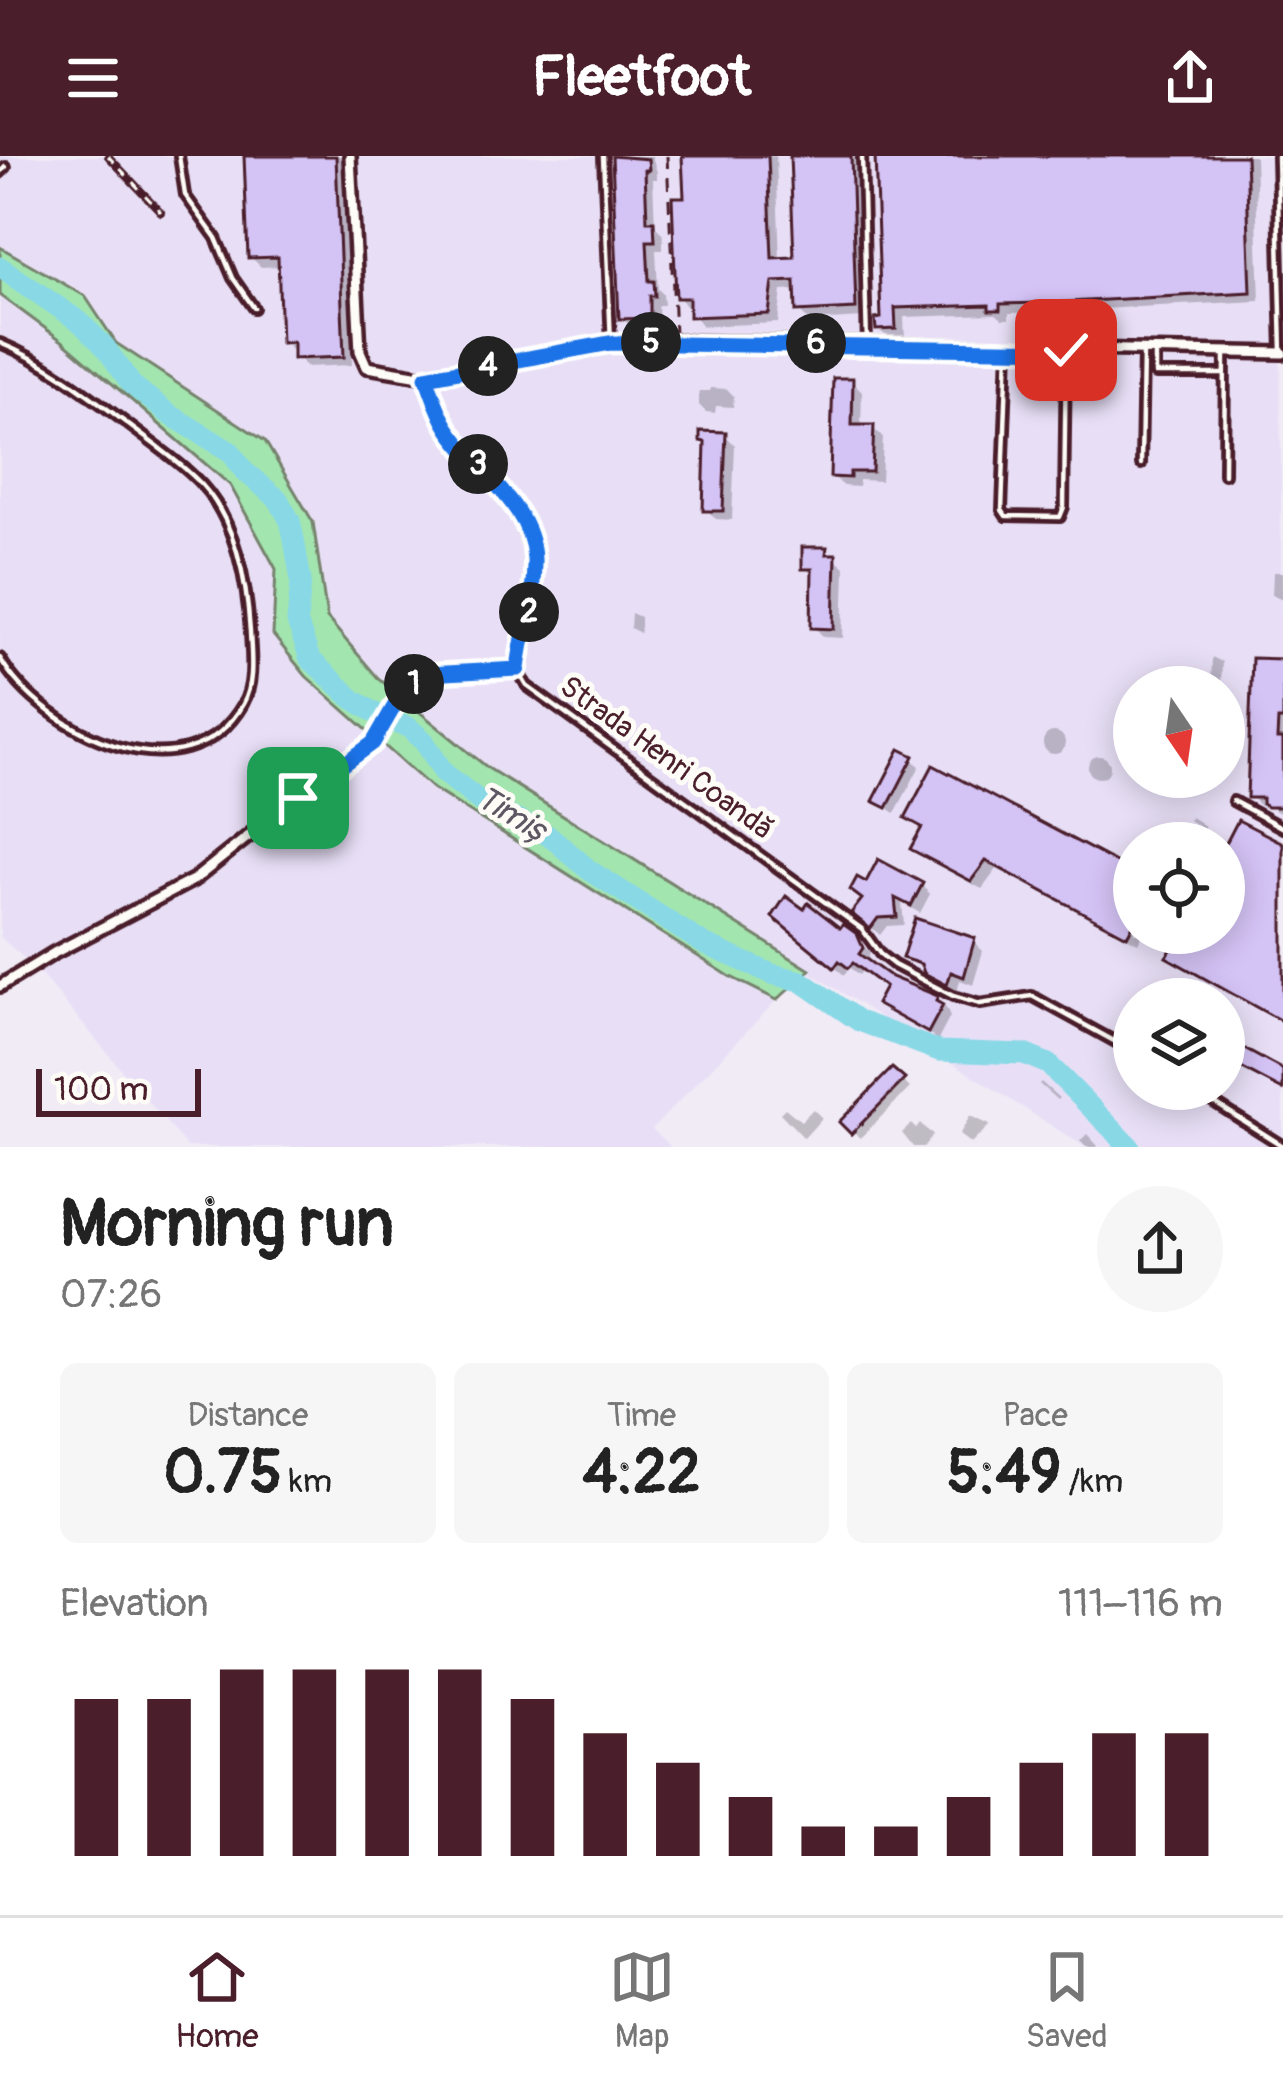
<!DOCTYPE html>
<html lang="en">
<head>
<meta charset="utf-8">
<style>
  body { margin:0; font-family:Pangolin,sans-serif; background:#f6f6f6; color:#222; height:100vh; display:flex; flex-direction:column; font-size:45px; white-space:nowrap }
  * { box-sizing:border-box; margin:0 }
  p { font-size:39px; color:#767676 }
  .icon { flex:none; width:66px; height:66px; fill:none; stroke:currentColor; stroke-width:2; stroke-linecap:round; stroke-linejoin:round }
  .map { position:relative; height:991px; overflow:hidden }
  .side { display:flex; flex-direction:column; background:#fff; flex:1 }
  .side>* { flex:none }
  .needle { width:78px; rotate:167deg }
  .buttons { position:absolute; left:1113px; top:510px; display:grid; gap:24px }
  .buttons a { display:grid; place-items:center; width:132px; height:132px; border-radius:50%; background:#fff; box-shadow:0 6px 30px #0003; font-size:60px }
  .scale { position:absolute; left:36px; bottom:30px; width:165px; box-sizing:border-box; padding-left:12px; border:6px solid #4a1f2b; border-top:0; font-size:33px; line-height:42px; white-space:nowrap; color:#4a1f2b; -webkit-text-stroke:9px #fdfcf7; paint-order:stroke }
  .pin { position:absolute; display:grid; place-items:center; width:102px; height:102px; color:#fff; margin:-51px; border-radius:24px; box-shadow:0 6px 18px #0006 }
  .km { position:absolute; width:60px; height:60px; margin:-30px; border-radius:50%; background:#222; color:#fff; font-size:33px; line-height:60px; text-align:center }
  .round { display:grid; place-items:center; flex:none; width:126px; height:126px; border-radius:63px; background:#f6f6f6 }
  .overview { display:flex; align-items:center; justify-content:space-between; height:204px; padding:0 60px }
  h1 { font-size:66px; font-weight:700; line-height:90px }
  .figures { display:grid; grid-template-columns:repeat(3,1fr); gap:18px; height:204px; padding:12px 60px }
  .figures div { display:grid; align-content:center; border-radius:18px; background:#f6f6f6; text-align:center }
  .figures b { font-size:60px; font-weight:700 }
  .figures small { font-size:33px; font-weight:400 }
  .figures p { font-size:33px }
  .chart { height:336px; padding:24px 60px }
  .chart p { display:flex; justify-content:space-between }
  .chart svg { width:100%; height:216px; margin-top:12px; stroke:#4a1f2b; stroke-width:6 }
  header { display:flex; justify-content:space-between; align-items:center; height:156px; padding:0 60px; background:#4a1f2b; color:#fff; font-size:54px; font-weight:700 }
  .menu { display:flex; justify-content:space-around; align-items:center; height:168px; border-top:3px solid #e0e0e0; background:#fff; font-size:33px; color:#767676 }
  .menu a { display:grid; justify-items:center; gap:6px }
  .menu .selected { color:#4a1f2b }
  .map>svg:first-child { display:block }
  .built { fill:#e8dff6; fill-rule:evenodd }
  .green { fill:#a3e5af; stroke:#76826d; stroke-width:3 }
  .shadow { fill:#0003 }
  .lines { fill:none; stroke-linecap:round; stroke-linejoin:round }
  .river { stroke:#89d8e6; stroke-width:21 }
  .building { fill:#d4c3f5; stroke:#4a1f2b; stroke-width:3 }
  .lane-casing { stroke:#4a1f2b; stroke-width:14 }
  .street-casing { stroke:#4a1f2b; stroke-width:18 }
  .path { stroke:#4a1f2b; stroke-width:3; stroke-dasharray:12 9; stroke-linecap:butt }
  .lane { stroke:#fdfcf7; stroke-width:4.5 }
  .street { stroke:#fdfcf7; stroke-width:9 }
  .rail-casing { stroke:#4a1f2b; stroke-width:8 }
  .rail { stroke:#fdfcf7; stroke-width:3; stroke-dasharray:9; stroke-linecap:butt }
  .route-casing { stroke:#fff; stroke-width:24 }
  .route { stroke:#1a73e8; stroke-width:15 }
  .labels { text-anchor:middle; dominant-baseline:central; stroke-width:10; stroke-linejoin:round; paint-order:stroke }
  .street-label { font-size:30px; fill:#4a1f2b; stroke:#fdfcf7 }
  .water-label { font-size:33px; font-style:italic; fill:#5d5663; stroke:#fdfcf7 }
</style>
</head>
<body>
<header><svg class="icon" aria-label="menu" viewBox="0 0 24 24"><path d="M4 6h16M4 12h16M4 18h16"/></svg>Fleetfoot<svg class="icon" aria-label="share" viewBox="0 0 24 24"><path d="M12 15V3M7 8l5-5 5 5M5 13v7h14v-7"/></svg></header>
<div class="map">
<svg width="1283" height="991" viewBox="0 0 1283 991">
  <rect width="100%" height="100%" fill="#f1ebf6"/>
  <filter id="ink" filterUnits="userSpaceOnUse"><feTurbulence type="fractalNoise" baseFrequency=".00833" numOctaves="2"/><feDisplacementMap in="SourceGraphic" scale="24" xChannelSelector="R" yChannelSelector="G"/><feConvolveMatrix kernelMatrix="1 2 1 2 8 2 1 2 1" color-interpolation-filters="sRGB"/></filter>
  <g filter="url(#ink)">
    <g class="built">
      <path d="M0,0H1280L1283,991H1085L488,612L378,522L327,462L313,366L265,285L116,187L85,140L0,91ZM1134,531H1224V621H1134ZM1134,687H1224V777H1134ZM1134,843H1224V933H1134Z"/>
      <path d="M0,139L65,187L230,329L276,413L273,479L306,520L432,632L729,820L777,844L652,973L671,991H187L37,814L0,781Z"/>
    </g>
    <path class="green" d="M0,91L85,140L116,187L265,285L313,366L327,462L378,522L488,612L810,814L777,844L729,820L432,632L306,520L273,479L276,413L230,329L65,187L0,139Z"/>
    <g class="shadow">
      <path d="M242,0H344L352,209L306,211L284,185L281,110L261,111L251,101L248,9Z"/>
      <path d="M615,0H652L657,16V23H653L655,70L663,78V94H656L658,133L663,138L664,149H658L659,170L632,172L622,162Z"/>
      <path d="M685,0H776L780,104H797L793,0H859L865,162L809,165L799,155L798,134L782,135L778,167L702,170L679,141L687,44Z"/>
      <path d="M878,0H1255L1260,145L1059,155L1060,164L1047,156L1009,157V163H1002L996,158L904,161L905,182L889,183L879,173L884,165Z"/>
      <path d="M852,225L862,235L861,272H873L883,282L881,325L859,324V331L843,330L833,320Z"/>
      <path d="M711,232L727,233L734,240L733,251L716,250L715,257L706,256L699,249V235H710Z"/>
      <path d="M725,279L735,289L732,364L716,363L706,353L708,290L703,284Z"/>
      <path d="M825,394L845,411L843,482L824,481L814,471L815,422L805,411Z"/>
      <path d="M1273,416H1283V443L1272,439Z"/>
      <path d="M631,457L640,461V477L630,472Z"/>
      <path d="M1212,501L1222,506L1221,531H1211Z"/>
      <path d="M1283,506V659L1269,651L1260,650L1250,640Z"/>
      <circle cx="1054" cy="587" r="11"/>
      <path d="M902,597L920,610L895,657L877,644Z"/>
      <circle cx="1099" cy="611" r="11"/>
      <path d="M1191,661L1205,670L1203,674L1189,664Z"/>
      <path d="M909,662L1134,719V777H1143L1138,787L997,713L982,733L924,702L914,692L924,674Z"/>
      <path d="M1283,691V867L1179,810L1169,800L1186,777H1224V697Z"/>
      <path d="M867,730H922L930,738L920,757L902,747L904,769L887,770L880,779L864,765Z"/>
      <path d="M785,770L840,776L843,772L870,796L867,808L889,824L936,842L946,852L950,861L938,884L880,847L888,833L863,814L859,819L850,812L844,819Z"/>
      <path d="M973,785L983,795L973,829L960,824L957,837L906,801Z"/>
      <path d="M1224,885L1283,917V935L1224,906Z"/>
      <path d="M892,915L910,932L860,982L844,966Z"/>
      <path d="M1041,926L1059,942L1057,944L1039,928Z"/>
      <path d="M785,952L801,965L813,953L822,962L804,982L780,957Z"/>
      <path d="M970,960L990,969L971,988L959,979Z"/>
      <path d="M911,968L916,973L920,968L933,979L924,991H913L902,977Z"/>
      <path d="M1087,978L1098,990L1097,991H1086L1080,985Z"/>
    </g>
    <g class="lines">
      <path class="river" d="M0,111L80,166L105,191L132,229L169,258L231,296L244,315L278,343L290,365L294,383L301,425L297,466L310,503L353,543L386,564L408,571L424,585L444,617L481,646L551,681L589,714L704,788L772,818L801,825L859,865L939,895L1024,898L1048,908L1130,991"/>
    </g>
    <g class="building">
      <path d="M244,0H336L344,201L293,203V186L281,187L278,101L248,102Z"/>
      <path d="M612,0L648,3L649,14H645L647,65H654L655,85H647L649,125H654L655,140H650V162L619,163Z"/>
      <path d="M682,0H768L772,102L794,101L790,0H851L856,153L796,156L795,125L773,126L769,158L689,161V142H676L672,41H684Z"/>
      <path d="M875,0H1246L1251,136L1051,147V155H1042L1040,147L1000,148V154H989V149L895,152L896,173L876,174L875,163L881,162Z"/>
      <path d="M833,222H853L852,269H874L872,316H850V322L830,321Z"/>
      <path d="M700,275L726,276L723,355H703L705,286L700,285Z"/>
      <path d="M802,391H827L826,398H836L834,473L811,472L812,413H802Z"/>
      <path d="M1252,502L1283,503V564H1278L1277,583H1283V651H1267L1262,648V642H1247Z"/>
      <path d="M900,593L914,600L887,652L873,645Z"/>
      <path d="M933,609L1134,716V767L1127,780L986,705L971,725L910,693L922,671L905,662Z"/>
      <path d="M1238,664L1283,687V866L1166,801L1183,777H1224V691Z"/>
      <path d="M878,703L923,727L911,750L895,742L897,761L878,762L870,773L851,757L862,743L850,734L857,721L866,726Z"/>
      <path d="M786,740L804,753L808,747L840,772L843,768L857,778L863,792L859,798L891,821L938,840L936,845L943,849L928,877L876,848L885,831L853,807L848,812L839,805L834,812L772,761Z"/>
      <path d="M915,762L975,782L964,821L951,816L947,829L924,817L921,808L902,802Z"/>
      <path d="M1224,882L1283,914V934L1224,903Z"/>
      <path d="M892,912L905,923L851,978L839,966Z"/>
    </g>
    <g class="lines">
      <g class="lane-casing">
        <g id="lane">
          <path d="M179,0L185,39L216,82L233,122L254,152"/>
          <path d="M603,0L611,187"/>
          <path d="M862,0L867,188"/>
          <path d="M1277,0L1282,197"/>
          <path d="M0,17L6,11"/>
          <path d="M0,187C51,208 94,243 138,276C160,293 184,309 202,329C236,366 247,428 250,476C251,499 255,527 243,548C187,646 43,577 0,502"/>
          <path d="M1008,193L1002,354L1006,360L1060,361L1064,351L1066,194"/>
          <path d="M1155,196V218H1224"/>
          <path d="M1141,308L1143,196"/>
          <path d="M1224,318L1225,196"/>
          <path d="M518,515L527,530L862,773L880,798L894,809L953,840L980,848L1032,840L1134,896"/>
          <path d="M1233,645L1283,672"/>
          <path d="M1193,933L1283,990"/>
        </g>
      </g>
      <g class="street-casing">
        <g id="street">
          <path d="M350,0L360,195L367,211L426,221L611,187L675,185L1283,197"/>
          <path d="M0,830L54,797L195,723L326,618L373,587L399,542L428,518L517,513L528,466L534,400L528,381L519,358L448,272L426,221"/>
        </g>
      </g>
      <path class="path" d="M667,0L675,178"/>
      <use href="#lane" class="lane"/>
      <use href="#street" class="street"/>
      <g class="rail-casing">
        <path id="rail" d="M108,0L161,56"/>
      </g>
      <use href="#rail" class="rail"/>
    </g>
  </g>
  <g class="lines" filter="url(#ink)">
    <g class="route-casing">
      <path id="route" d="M298,642L373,587L399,542L428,518L518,513C522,476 535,441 534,403C532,349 475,314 448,272C438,257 433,238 426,221L610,187L1066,194"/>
    </g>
    <use href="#route" class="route"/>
  </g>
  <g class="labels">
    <g class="street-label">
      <text transform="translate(667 602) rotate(36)">Strada Henri Coandă</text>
    </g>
    <g class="water-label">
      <text transform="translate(513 659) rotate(31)">Timiș</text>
    </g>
  </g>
</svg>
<div class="buttons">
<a><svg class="needle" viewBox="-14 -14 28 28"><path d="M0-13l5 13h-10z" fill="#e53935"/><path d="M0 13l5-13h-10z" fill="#767676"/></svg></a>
<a><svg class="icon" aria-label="locate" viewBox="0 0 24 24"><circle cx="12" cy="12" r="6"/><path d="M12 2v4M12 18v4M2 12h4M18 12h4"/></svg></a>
<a><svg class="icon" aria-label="layers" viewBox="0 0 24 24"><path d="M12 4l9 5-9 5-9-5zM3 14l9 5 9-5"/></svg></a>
</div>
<div class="scale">100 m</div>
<div class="pin" style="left:298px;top:642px;background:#1e9e55"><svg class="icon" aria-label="arrive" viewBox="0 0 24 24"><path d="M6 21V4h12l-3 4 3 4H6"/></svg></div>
<div class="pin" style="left:1066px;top:194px;background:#d93025"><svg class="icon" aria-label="check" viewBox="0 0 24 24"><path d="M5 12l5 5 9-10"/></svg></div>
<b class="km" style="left:414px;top:528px">1</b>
<b class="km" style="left:529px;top:456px">2</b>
<b class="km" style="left:478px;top:308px">3</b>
<b class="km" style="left:488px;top:210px">4</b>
<b class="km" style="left:651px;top:186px">5</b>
<b class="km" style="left:816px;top:187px">6</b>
</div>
<section class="side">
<div class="overview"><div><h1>Morning run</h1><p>07:26</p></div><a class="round"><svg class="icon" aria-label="share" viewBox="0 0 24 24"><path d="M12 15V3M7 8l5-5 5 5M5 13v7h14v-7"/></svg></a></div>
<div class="figures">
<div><p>Distance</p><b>0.75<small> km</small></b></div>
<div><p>Time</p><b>4:22</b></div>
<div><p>Pace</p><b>5:49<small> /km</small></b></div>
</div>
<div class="chart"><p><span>Elevation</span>111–116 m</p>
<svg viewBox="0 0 160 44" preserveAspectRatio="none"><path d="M5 44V12M15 44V12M25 44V6M35 44V6M45 44V6M55 44V6M65 44V12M75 44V19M85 44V25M95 44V32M105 44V38M115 44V38M125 44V32M135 44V25M145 44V19M155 44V19"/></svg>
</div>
</section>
<nav class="menu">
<a class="selected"><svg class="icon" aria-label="home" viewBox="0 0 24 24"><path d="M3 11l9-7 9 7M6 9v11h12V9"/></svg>Home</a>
<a><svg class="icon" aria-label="map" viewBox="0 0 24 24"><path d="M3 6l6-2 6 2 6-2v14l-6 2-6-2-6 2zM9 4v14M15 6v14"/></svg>Map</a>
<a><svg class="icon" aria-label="saved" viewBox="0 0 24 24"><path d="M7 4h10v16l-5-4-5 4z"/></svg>Saved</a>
</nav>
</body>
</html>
